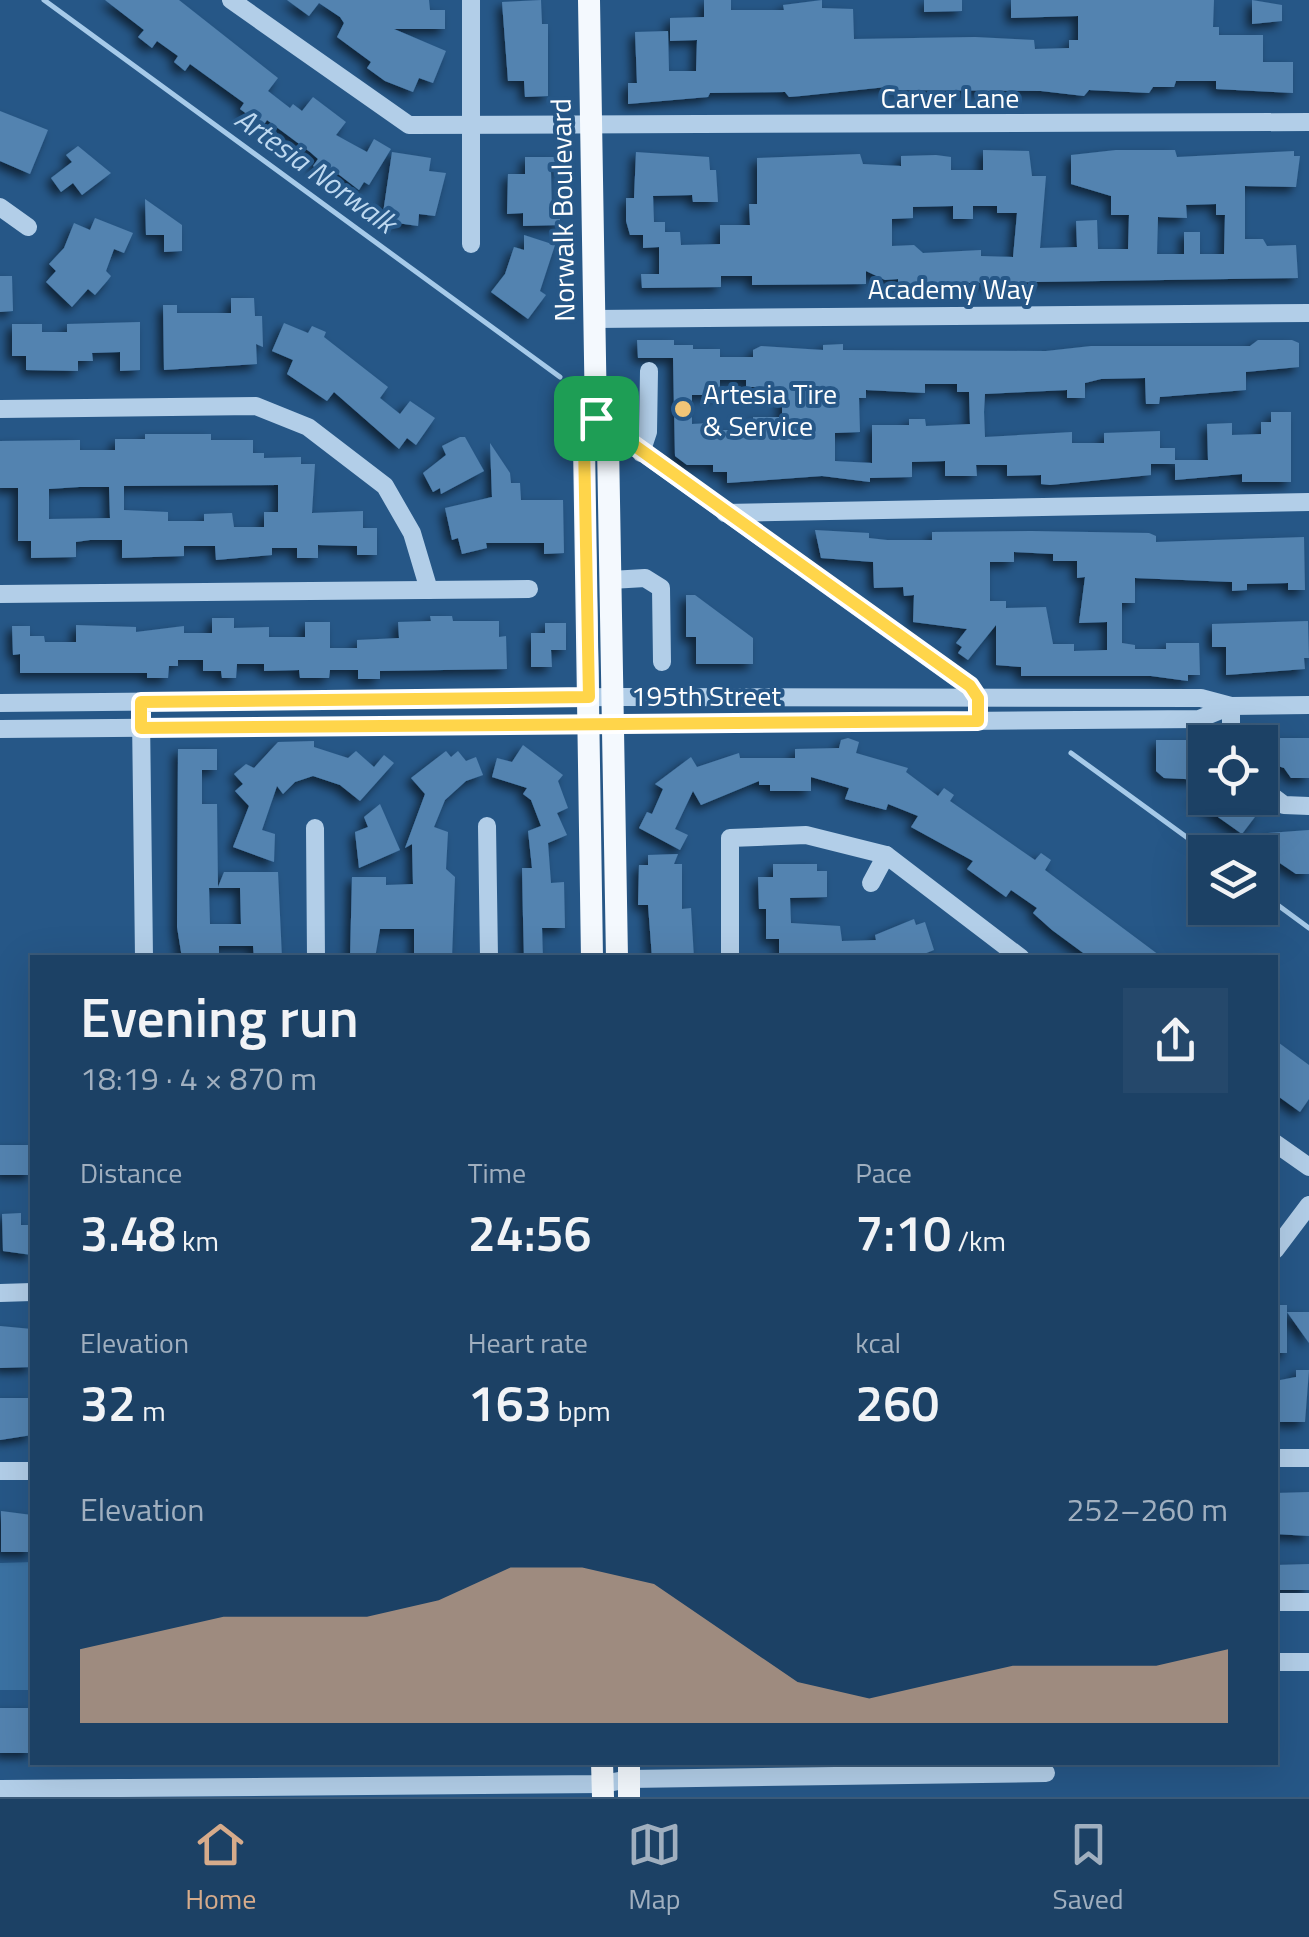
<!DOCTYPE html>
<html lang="en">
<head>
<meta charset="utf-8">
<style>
  body { margin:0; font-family:"Titillium Web",sans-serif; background:#25486b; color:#f1f3f6; height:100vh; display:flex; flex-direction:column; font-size:38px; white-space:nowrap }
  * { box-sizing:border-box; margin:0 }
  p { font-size:32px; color:#a0afbf }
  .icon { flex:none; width:55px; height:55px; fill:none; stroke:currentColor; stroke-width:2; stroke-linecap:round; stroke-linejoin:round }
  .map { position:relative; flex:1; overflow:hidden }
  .drawer { position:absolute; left:30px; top:955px; width:1248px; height:810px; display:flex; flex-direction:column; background:#1c4165; border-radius:0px; box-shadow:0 10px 40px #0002,0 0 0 2px #3a5a79 }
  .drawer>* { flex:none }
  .controls { position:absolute; left:1188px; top:725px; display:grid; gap:20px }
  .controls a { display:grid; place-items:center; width:90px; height:90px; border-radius:0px; background:#1c4165; box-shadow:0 10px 40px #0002,0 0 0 2px #3a5a79; font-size:50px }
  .pin { position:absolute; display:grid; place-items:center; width:85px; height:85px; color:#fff; margin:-42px; border-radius:20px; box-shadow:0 5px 15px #0006 }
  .round { display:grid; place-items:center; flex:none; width:105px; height:105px; border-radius:0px; background:#25486b }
  .head { display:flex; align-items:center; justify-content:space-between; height:170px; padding:0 50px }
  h1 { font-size:55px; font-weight:600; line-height:75px }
  .figures { display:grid; grid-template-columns:repeat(3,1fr); gap:15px; height:170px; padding:10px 50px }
  .figures div { display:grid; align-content:center }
  .figures b { font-size:50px; font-weight:600 }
  .figures small { font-size:28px; font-weight:400 }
  .figures p { font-size:28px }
  .chart { height:280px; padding:20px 50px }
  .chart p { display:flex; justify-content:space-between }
  .chart svg { width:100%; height:180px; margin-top:10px; fill:#d6ab8b; opacity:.7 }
  .dock { display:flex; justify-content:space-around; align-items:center; height:140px; border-top:2px solid #3a5a79; background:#1c4165; font-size:28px; color:#a0afbf }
  .dock a { display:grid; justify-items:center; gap:5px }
  .dock .active { color:#d6ab8b }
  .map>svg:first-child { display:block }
  .green { fill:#3b72a3 }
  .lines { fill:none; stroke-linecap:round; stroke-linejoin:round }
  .stream { stroke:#a6cae9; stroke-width:5 }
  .building { fill:#5383b0; fill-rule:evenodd; filter:url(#shadow) }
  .minor { stroke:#b2cee8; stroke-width:18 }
  .major { stroke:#f4f9fe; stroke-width:22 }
  .route-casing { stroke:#fff; stroke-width:20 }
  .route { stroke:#ffd54a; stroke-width:12 }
  .poi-dot { fill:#f1c577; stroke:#265787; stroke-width:4 }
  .labels { text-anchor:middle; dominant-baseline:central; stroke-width:8; stroke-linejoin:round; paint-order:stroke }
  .street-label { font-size:28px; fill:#fff; stroke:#265787 }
  .poi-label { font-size:28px; fill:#fff; stroke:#265787; text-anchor:start }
  .water-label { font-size:30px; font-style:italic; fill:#bdd8f0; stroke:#265787 }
</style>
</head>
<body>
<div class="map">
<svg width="1309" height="1797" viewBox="0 0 1309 1797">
  <defs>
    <filter id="shadow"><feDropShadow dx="-5" dy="5" stdDeviation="5" flood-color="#0009"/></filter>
  </defs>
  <rect width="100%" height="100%" fill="#265787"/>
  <path class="green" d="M32,1562V1690H0V1563Z"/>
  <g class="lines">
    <g class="stream">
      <path d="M44,0L560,377"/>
      <path d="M1071,753L1207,852"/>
      <path d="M1260,892L1309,928"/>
    </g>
  </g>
  <g class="building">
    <path d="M105,0H179L278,78L268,91L290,108L293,104L302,111L313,97L346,122L336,135L367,152L374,139L391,149L369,185L364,182L359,190L329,167L324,173L313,166L318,159L310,152L267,120L263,126L240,109L244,103L190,64L185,71L174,62L178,56L157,41L152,48L138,37L144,30Z"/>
    <path d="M287,0H429L430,10H445V29H394L446,51L433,83L419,78L413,92L385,81L367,68L371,62L337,37L344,23L340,17L319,3L309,16Z"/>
    <path d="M541,0L542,24H548V96L525,97L524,81H508L502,2Z"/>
    <path d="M704,0H731V10H784L783,5L822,0V8L853,9L854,39L975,37L1034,40L1035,49L1069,48V40H1078V16L1011,18V0H1214L1213,27H1219V35H1263V62H1293V93L1216,89V81H1176L1174,87H1153L1149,93L1089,90L1084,96L1041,91L896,90V86L801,96L789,97L785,92L710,93L708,97L628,104V83H637L635,32L668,31L669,71H696L697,40L670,41V18L704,17Z"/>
    <path d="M924,0H962V11L924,12Z"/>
    <path d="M1252,0L1282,5V21L1252,24Z"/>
    <path d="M0,111L48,130L30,174L0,161Z"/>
    <path d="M78,146L111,173L82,195L73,183L61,192L51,178L72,162L66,155Z"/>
    <path d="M983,150L1029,151L1032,176H1046L1040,248L1077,247L1076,221L1097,220L1098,249H1128L1129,215H1111V196L1071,184V155L1116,150H1175L1177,157L1294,151V156H1300L1296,187L1245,186V239H1263L1267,246L1296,245L1298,278L898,284V279L885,280L866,271V284L752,285V276H721V287L642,288L641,274H659V247L643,248V235H630L626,221V198H634L636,152L709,157L710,170H716L718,202H693L692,195L653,196L654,222H665V232H680L681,245L720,244V225H750L749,204H757V158L860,154L863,164L901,166V156L936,155L951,157V170H983ZM1216,204V215H1225L1224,254H1200V232H1184V254H1157L1158,217L1187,218L1186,205ZM953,206V219H973V206H997V213H1017L1013,257L981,256V250L923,253L914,245L892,246V219L913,218V207Z"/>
    <path d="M392,152L431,158L429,171L446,173L435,216L419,214L418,226L390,222L392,214L383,213Z"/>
    <path d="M525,157H557V172H551L552,213H560V225L523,226V213L507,214L508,174H525Z"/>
    <path d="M145,199L182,225V251L164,252V235H146Z"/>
    <path d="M95,218L133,233L124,253L114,249L106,271L111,276L108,280L95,295L88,289L72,307L46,282L56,271L49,264L64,248L74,223L90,230Z"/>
    <path d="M524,235L555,245L540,291L546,295L528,319L491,292L505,274L514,247L524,250Z"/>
    <path d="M0,276H12L13,311L0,312Z"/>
    <path d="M231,298H254L255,316H262L263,347L256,344L257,364L164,370L163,305H177V313H231Z"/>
    <path d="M140,322V370L120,371V352L92,353L93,361H78V371L26,370V356H12V324H42V332H67V324Z"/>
    <path d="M284,323L308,333L312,326L326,332L324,337L388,387L380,398L400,414L410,401L435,418L416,445L407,438L399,449L334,392L327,401L287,374L293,360L272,351Z"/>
    <path d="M637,340H674V345H693V349H720V357H753V350L761,346L823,350V345L843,344V350L1046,351L1091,346H1250L1258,340H1292L1299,343V367L1246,372V390L1160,397L1159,404H1146L1145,378L1101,379L1085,383V398H1067V390L985,394L984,412L985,437L1072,432V443H1104V433L1160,431V448H1175V460H1208L1207,424L1232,423V435L1261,434V422H1271V412H1291V482H1242V474L1175,480V464H1151V475L1050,485L1041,484V475L1007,476V465H976L977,476H945V461L912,462V477L870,478V482L822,476L727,483V472H713V465H687L675,456L673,358H638ZM720,380H746V387H782V417H753V430H711V423L692,424V395H720ZM925,384H957V392H969L970,424L926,426L925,419H909V425H872V463L835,461V433L860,432L859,398H866V390L925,393Z"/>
    <path d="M145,434H211V440H253V453H264V458L301,457V464H315L312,513L363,511V528H377V555H357V546L318,545V558H297V548H272V555L216,560L215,546H184V556L122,558V540H90L76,542V557L31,558V541H18V488H0V441L80,440V450H115V439H145ZM278,485V512H264V527H234L232,513L204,514V521H168V512L124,510V486ZM79,487H109L110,518L49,519V489Z"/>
    <path d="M460,437H465L484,471L441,494L440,488L433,492L423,473L446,455L442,446Z"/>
    <path d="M490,443L510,473L511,483H520L521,500H563L564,553L544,554V543H486L487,548L462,554L458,538L452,540L445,508L492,497Z"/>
    <path d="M815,530L869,533V538L887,540H932V532L1031,531L1149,533L1156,536V542L1304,537L1305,590H1288V583L1247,584V590L1232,591V582L1135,578V603H1122V643L1135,645V649H1166V643H1199L1200,675H1188V681L1151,676H1021V667L996,665V625L968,660L958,653L962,647L956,643L967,629L913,622L914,595L904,596L903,587L874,588L873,562L821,558ZM1014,552L1053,554V561H1077V578L1085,577L1079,623L1107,622V650L1074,651V644H1053L1046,607L1006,608V601H990V562H1014Z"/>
    <path d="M686,595H695L753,638V664H696V637H686Z"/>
    <path d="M430,616H452L453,621H499V637L506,636L507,669L380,671V679H358V670H330L329,678H300L299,670L264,671V664H237L236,678H222L221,671H203V660H178V666H169L168,678H147V673H20V654L13,655L12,626H30V636H44L45,642H76V625L136,627V632L184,626V633H212V618H234V628L269,627V637H305V622H330V648H357V640L399,638L398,622L431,621Z"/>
    <path d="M1308,621L1309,658H1304L1305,669L1226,675V647H1212V624Z"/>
    <path d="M545,623H566V650H551L552,667H531V633H545Z"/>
    <path d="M848,738L859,742L856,753L908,768L906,772L938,796L944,788L954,795L950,801L1035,860L1041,853L1051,860L1045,870L1163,958H1090L1052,930L1033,913L1037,908L1011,890L1006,897L967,869L973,861L911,827L918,816L888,804L886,810L845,799L849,788L811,777V791H770V785H759V781L701,805L693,791L675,829L688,835L680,850L639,828L647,812L652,814L663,789L655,784L691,757L697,767L739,753L740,758H795V749L839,748L841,740Z"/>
    <path d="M1267,738H1309V778H1291L1284,768L1272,764L1264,755Z"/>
    <path d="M1156,740H1204V780L1164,778L1156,771Z"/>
    <path d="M314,741V747L348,758L356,751L374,767L384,755L394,763L360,801L340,785L313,776L295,782L283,794L277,786L262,830L275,834L274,862L233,847L249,806L235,791L243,784L234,774L246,764L254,768L278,742Z"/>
    <path d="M523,745L563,775L558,781L568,808L557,813L567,835L548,843L551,883L564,882L565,928H542L543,958H524L523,918L522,868H532L528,831L541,826L531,800L523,794L527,788L492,777L497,758L512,762Z"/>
    <path d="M178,749H217V770H202V804H217L218,887L224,872H278L282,958H254L253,946H219V958H182L177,927ZM209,888H240L241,924H210Z"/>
    <path d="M446,751L451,757L458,751L466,761L476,757L483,775L466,781L445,800L434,827L448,832L446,869L455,877L452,958H414V929H380L375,958H350L352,877H386V885L413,884L412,844L405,848L425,794L411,778Z"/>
    <path d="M1191,798H1238L1258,813L1242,834Z"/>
    <path d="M380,804L400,850L359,868L355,832L368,827L364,817Z"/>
    <path d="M1309,830V874H1296L1268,855V833Z"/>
    <path d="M678,854L674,864H682V909L691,908L694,958H652L648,905H638L639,865H648V855Z"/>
    <path d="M773,864H817V871H827V897L790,898L791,923L840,926L842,941L876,940L875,935L914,919L916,925L925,922L934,950L914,958L779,955V939H766V909H759L758,877H773Z"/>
    <path d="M1275,1040L1309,1065V1099L1300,1112L1275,1094Z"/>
    <rect x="0" y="1145" width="32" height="30"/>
    <path d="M21,1213V1225H32V1255L3,1251L2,1214Z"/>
    <rect x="1275" y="1305" width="12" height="48"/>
    <path d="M1287,1312H1309V1343Z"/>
    <path d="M0,1326L32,1329V1367L0,1368Z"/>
    <path d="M1296,1370H1309L1305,1422H1280V1409H1275V1381L1296,1377Z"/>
    <path d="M0,1398H32V1435L0,1440Z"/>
    <path d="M1309,1492V1536L1275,1534V1493Z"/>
    <path d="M1,1511L32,1515V1552H1Z"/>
    <path d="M1309,1564V1590H1275V1565Z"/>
    <rect x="0" y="1708" width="32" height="45"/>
  </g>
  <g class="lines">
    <g class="minor">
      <path d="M231,0L409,125L1309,122"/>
      <path d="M0,207L28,227"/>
      <path d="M471,244V0"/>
      <path d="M594,319L1309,313"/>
      <path d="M0,409L256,406L308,427L385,486L412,533L429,590"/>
      <path d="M600,422L969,687L978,703"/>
      <path d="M641,453L648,432L649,371"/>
      <path d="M725,513L1309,502"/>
      <path d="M611,580L645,578L661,588L662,662"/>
      <path d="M0,594L529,589"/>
      <path d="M0,703L614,697L1201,698L1231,706L1309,705"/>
      <path d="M1231,706V742"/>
      <path d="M141,717L144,958"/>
      <path d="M0,729L1199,719L1231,706"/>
      <path d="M1260,787L1284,805L1309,806"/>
      <path d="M487,826L489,958"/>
      <path d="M315,828L316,958"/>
      <path d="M871,883L886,855"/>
      <path d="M730,958V838L806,835L886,855L1021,958"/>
      <path d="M1275,1143L1309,1167"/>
      <path d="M1275,1250L1309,1205"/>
      <path d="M0,1293L32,1292"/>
      <path d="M1275,1458H1309"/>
      <path d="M0,1471H32"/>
      <path d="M1275,1602H1309"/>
      <path d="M1275,1662H1309"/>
      <path d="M0,1789L603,1784L629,1779L1046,1773"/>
    </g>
    <g class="major">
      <path d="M589,0L596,418L584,444L592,958"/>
      <path d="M596,418L608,444L617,958"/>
      <path d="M602,1762L603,1797"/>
      <path d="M629,1762V1797"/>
    </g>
  </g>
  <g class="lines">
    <g class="route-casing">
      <path id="route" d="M596,418L970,686L978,698V721L141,728V702L589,697L584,444Z"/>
    </g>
    <use href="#route" class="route"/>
  </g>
  <circle class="poi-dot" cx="683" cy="409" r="10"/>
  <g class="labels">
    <g class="street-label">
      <text x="950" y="97">Carver Lane</text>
      <text transform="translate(562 210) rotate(-91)">Norwalk Boulevard</text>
      <text x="951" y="288">Academy Way</text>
      <text x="706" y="695">195th Street</text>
    </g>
    <g class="poi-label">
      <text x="703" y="393">Artesia Tire<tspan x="703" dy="32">&amp; Service</tspan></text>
    </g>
    <g class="water-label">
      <text transform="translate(316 170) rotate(36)">Artesia Norwalk</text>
    </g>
  </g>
</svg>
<div class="controls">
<a><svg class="icon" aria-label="locate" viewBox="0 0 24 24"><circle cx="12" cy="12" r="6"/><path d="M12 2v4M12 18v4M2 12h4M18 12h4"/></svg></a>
<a><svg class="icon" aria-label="layers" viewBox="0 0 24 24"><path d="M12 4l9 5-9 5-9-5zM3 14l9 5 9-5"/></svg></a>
</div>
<div class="pin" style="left:596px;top:418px;background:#1e9e55"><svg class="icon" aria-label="arrive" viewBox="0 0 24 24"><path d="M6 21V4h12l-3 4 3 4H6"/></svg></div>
<section class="drawer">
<div class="head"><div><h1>Evening run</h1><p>18:19 · 4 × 870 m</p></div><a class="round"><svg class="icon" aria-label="share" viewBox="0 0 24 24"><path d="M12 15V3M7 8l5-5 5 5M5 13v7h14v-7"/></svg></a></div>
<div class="figures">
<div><p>Distance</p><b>3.48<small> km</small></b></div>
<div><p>Time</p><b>24:56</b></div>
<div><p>Pace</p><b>7:10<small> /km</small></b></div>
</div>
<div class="figures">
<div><p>Elevation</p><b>32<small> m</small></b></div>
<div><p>Heart rate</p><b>163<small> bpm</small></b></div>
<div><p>kcal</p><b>260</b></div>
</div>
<div class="chart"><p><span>Elevation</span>252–260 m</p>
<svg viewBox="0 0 160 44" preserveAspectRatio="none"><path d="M0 44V26L10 22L20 18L30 18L40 18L50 14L60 6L70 6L80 10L90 22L100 34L110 38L120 34L130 30L140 30L150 30L160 26V44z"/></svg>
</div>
</section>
</div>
<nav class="dock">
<a class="active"><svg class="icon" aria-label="home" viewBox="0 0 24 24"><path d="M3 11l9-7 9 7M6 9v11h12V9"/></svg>Home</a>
<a><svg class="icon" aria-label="map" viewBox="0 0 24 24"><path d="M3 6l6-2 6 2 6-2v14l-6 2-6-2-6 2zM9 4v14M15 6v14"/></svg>Map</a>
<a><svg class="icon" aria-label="saved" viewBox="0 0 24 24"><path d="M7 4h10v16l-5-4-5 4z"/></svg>Saved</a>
</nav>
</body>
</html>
